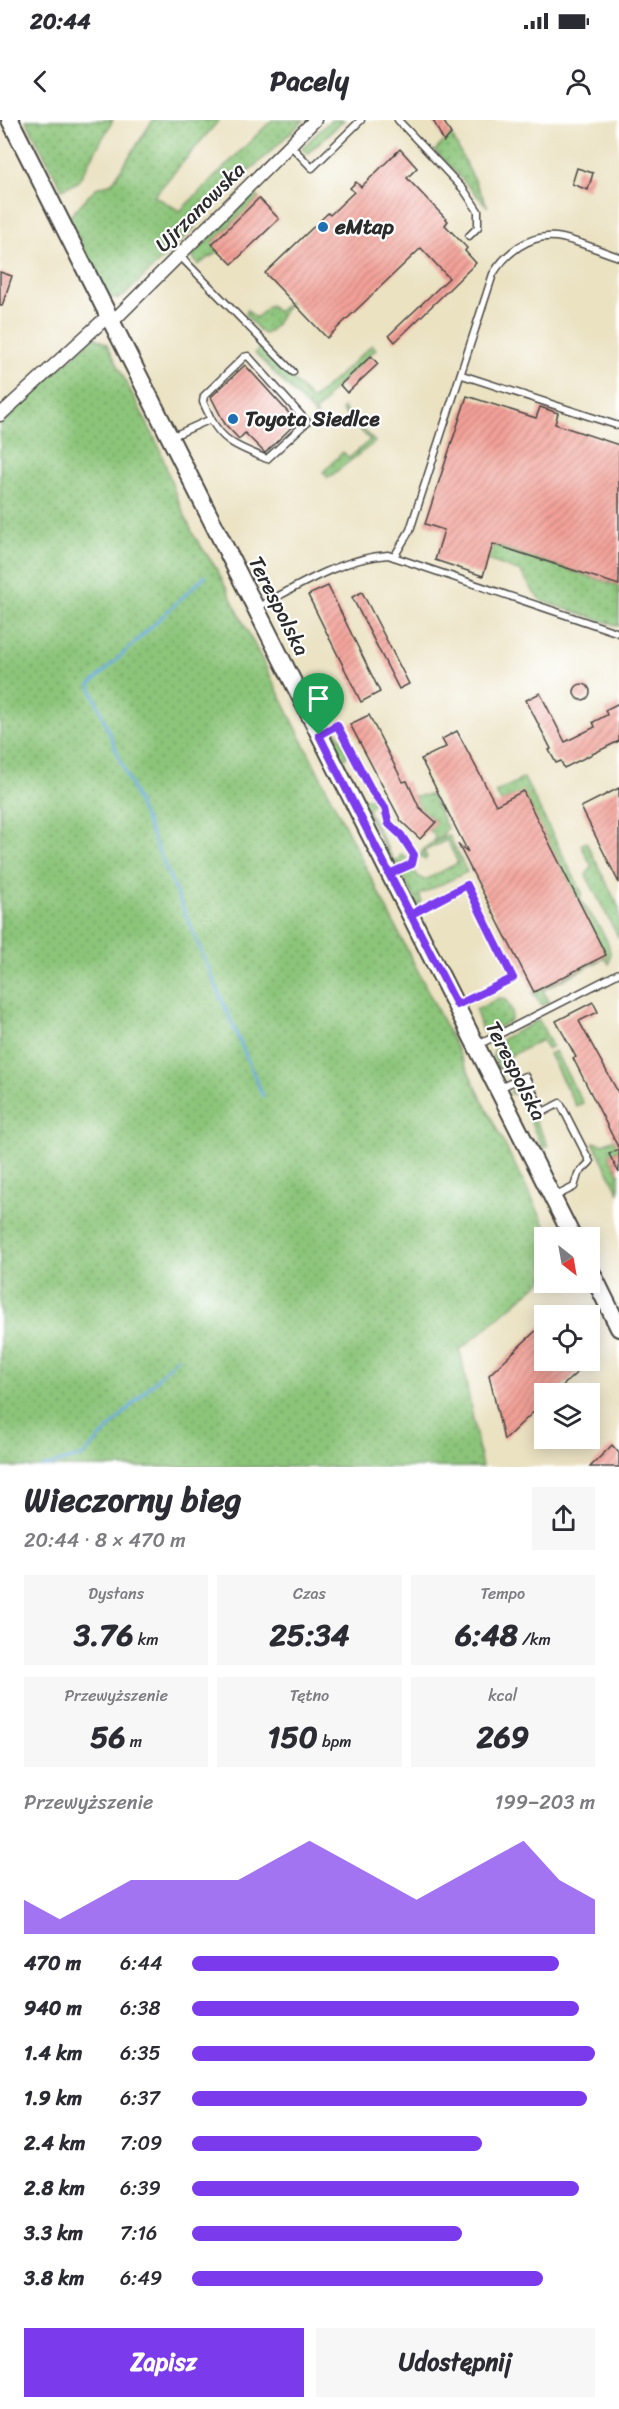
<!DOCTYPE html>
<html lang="pl">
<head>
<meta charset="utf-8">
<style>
  body { margin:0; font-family:Sriracha,sans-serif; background:#f7f7f7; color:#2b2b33; height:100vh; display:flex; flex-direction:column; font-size:22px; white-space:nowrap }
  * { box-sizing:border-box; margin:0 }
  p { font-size:20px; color:#7c7c81 }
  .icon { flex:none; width:33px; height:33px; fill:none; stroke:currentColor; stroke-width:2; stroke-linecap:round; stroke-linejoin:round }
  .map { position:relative; height:1347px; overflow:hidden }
  .drawer { display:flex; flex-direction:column; background:#fff; flex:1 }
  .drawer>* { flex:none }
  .needle { width:39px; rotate:149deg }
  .fabs { position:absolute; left:534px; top:1107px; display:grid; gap:12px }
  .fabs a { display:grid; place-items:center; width:66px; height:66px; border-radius:0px; background:#fff; box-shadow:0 3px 15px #0003; font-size:30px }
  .pin { position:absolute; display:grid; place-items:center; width:51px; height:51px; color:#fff; margin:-62px -26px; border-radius:50% 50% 50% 0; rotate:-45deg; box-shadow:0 0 6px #0007 }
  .pin .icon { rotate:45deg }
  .round { display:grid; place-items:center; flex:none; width:63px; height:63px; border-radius:0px; background:#f7f7f7 }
  .head { display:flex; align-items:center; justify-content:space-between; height:102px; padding:0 24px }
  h1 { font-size:33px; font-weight:700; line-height:45px }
  .stats { display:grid; grid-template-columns:repeat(3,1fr); gap:9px; height:102px; padding:6px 24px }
  .stats div { display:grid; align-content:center; border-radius:0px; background:#f7f7f7; text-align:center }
  .stats b { font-size:30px; font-weight:700 }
  .stats small { font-size:16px; font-weight:400 }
  .stats p { font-size:16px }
  .chart { height:168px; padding:12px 24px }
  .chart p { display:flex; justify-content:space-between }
  .chart svg { width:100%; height:108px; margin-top:6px; fill:#7c3aed; opacity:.7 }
  .action { display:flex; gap:12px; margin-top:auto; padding:12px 24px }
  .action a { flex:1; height:69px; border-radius:0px; background:#7c3aed; color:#fff; font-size:24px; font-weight:700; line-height:69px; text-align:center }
  .action a+a { background:#f7f7f7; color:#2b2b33 }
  ul { padding:0 24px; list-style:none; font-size:20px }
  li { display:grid; grid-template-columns:96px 72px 1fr; align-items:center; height:45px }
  li i { height:15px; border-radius:8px; background:#7c3aed }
  .status { display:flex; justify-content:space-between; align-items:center; height:42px; padding:0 30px; background:#fff; direction:ltr }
  .status svg { height:16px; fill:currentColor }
  header { display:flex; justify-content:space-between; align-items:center; height:78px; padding:0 24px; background:#fff; font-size:27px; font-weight:700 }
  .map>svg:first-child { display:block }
  .grass { fill:url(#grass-dots); stroke:#5c7852; stroke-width:1.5 }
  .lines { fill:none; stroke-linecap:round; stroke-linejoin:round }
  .stream { stroke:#6aabde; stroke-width:3 }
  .building { fill:url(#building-hatch) }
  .lane-casing { stroke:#484642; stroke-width:9 }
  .street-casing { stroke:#484642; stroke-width:15 }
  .secondary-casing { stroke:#484642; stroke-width:20 }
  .lane { stroke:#fff; stroke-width:6 }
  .street { stroke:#fff; stroke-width:12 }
  .secondary { stroke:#fff; stroke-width:16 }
  .route-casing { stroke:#fff; stroke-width:12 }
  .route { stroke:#7c3aed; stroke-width:8 }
  .poi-dot { fill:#1f6fb2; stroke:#fff; stroke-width:2 }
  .labels { text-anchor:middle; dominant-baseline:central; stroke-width:4.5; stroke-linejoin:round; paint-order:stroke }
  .street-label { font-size:21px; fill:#2b2b2b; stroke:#fff }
  .poi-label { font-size:21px; font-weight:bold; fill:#2b2b2b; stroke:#fff; text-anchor:start }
</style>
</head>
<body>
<div class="status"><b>20:44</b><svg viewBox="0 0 49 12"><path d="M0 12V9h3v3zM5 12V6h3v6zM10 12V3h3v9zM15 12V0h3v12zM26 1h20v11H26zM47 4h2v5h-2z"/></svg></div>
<header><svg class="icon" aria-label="back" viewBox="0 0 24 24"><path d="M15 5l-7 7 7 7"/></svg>Pacely<svg class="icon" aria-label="person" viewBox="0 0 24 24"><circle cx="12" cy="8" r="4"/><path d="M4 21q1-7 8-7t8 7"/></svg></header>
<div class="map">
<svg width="619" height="1347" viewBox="0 0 619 1347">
  <defs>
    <pattern id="grass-dots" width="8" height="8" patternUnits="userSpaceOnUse" patternTransform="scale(1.5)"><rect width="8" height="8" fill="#8cc57a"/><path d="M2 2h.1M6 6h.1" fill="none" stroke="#73a064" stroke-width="1.8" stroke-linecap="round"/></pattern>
    <pattern id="building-hatch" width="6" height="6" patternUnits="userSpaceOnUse" patternTransform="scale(1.5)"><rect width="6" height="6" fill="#f3a198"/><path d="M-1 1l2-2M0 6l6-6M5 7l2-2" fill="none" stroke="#c5837c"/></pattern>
  </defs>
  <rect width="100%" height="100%" fill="#fff"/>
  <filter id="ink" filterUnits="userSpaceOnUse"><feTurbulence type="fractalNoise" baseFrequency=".0167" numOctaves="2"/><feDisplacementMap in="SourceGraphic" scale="12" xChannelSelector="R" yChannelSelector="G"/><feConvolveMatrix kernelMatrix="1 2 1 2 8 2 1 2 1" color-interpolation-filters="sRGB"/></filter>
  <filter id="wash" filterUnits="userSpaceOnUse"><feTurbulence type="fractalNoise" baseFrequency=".008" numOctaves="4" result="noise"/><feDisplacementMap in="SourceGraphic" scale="24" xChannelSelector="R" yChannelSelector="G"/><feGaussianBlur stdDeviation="1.35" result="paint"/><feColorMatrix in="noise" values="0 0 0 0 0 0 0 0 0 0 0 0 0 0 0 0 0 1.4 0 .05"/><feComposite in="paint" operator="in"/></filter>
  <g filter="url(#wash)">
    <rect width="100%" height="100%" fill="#ebe2c2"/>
    <g class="grass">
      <path d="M26,0H113L78,62L62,69Z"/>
      <path d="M153,0H219L154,76L180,91L272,0H304L199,98L193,109L125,175L118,179L105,175L69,97L96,68L112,63Z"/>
      <path d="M331,0H344L307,34L302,28Z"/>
      <path d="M451,14L488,87L435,31Z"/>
      <path d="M254,73L259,78L212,123L219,131L198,145L192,136Z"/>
      <path d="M289,182L290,184C279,193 279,207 265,214L262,213L246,195L247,190L256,198L270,185L278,192Z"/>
      <path d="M94,217L107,224L159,327L177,378L194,416L216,448L551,1117L544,1118V1159L460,1230L482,1347H0V305Z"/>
      <path d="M372,225L376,229L328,275L325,282L315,292L318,298L255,233L261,226L312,280Z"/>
      <path d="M343,288L375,322L328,358L323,352L343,332L349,338L370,320L342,291Z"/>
      <path d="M493,425L619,466V506L544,482L535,474L521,452L488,440Z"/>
      <path d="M337,612L349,634L343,640L363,680L372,677L375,679L368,690L395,743L401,735L407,738L402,744L393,745L329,617L332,613Z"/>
      <path d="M524,658L582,773L580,778C589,797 616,819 609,844L605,838L543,870L549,882L542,885L533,873L606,835L523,672L501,682L496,672Z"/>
      <path d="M431,675L447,708L442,716L434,721L435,716L429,710L436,702L419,687L414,676Z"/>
      <path d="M449,715L467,752L419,775L422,782L418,785L402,754L412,749L419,757L425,760L458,743L447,720L424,731L427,737L425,740L420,736C422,725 439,720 449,715Z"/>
      <path d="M586,722L619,788V819L586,755L592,747L581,725Z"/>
      <path d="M499,878L506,880L512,891L511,900L496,909L482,911L476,890Z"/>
      <path d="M539,900L552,926L547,929L542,920L504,939L507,946L499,950L493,936L495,929L504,918Z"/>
      <path d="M555,931L583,983L576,986L549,934Z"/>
      <path d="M516,966L518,967L548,1026L543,1029L518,975L510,973Z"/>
      <path d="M617,1018L619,1029L609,1034L619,1053V1073L593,1022L603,1024Z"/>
    </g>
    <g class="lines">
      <g class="stream">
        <path d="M205,456L90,565L136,678L263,976"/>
        <path d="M43,1347L83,1336L177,1238"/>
      </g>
    </g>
    <g id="blocks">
      <g class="building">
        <path d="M433,0H443L451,14L444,22Z"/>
        <path d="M400,29L417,48L407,58L448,101L445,105L467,128L465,131L476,143L395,222L389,215L449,158L421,128L327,218L265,153L328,93L330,95L354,72L350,68L356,62L361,67Z"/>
        <path d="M577,48L593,53L588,70L572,64Z"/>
        <path d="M259,78L279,99L232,144L212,124Z"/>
        <path d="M0,152L12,156L2,186H0Z"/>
        <path d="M371,236L378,244L347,273L340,265Z"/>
        <path d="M245,245L297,302L265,333L245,313L239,319L225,304L211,277Z"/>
        <path d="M467,276L536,298L540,287L558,293L555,304L619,325V465L493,424L483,456L435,440L444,410L425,404Z"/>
        <path d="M328,466L380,572L361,582L308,475Z"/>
        <path d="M362,472L409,564L399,569L352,477Z"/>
        <circle cx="582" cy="572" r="8"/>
        <path d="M540,573L565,622L595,607L593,602L607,595L605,590L619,583V621L564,648L561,641L556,643L549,630L551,629L526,580Z"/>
        <path d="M369,595L403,662L407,661L419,687L436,702L420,719L401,701L350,604Z"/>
        <path d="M457,611L496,685L523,671L606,835L534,872L458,724L468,732L421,639L446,627L442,619Z"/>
        <path d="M619,668V763L581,687Z"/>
        <path d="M593,882L598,892L579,901L619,974V1053L609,1034L619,1029L573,938L576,937L556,901Z"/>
        <path d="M544,1203V1240H590L554,1274H544V1282L504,1320L489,1255Z"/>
        <path d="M612,1325L619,1333V1347H590Z"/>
      </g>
    </g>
  </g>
  <g filter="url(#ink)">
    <use href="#blocks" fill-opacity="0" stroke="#484642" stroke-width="1.5"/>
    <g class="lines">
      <g class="lane-casing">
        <g id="lane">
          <path d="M398,0L464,70L478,91V107L469,116"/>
          <path d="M290,25L312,48L361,0"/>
          <path d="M180,136L293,252"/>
          <path d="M462,255L619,306"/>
          <path d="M171,317L211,299C224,324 242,328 267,339L307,302L248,236L244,237L204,276L203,282L211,299"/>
          <path d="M394,437L410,410L493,154C506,133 529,114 556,117C574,119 600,131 619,137"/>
          <path d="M256,488C297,467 341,438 388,435L619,513"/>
          <path d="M320,614L337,605L372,671L385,689L389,704L401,715L414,735L412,744L390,754"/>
          <path d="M411,794L467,765L513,857L458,885"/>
          <path d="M478,925L619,853"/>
          <path d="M500,968L525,956L543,992L560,983L590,1042L578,1054L574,1067L554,1077"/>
        </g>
      </g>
      <g class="street-casing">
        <g id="street">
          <path d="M112,202L315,0"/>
          <path d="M0,295L109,195"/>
        </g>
      </g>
      <g class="secondary-casing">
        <g id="secondary">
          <path d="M10,0L573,1118"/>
          <path d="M590,1149L619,1208"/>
        </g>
      </g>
      <use href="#lane" class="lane"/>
      <use href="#street" class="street"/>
      <use href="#secondary" class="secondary"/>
    </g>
  </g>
  <g class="lines" filter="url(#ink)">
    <g class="route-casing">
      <path id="route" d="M319,615C364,705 411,795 457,885L513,858L467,765L410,795L389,754L412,744L414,735L401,715L389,704L385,688L372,671L337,605L319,615"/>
    </g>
    <use href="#route" class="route"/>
  </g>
  <g class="poi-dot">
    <circle cx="323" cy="107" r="6"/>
    <circle cx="233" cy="299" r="6"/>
  </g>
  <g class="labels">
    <g class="street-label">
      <text transform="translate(200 87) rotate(-45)">Ujrzanowska</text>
      <text transform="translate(279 486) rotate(63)">Terespolska</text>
      <text transform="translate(516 951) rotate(63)">Terespolska</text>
    </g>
    <g class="poi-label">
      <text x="335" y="107">eMtap</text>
      <text x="245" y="299">Toyota Siedlce</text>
    </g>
  </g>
</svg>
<div class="fabs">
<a><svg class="needle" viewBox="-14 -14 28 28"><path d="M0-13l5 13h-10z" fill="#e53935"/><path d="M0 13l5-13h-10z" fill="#7c7c81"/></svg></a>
<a><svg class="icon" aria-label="locate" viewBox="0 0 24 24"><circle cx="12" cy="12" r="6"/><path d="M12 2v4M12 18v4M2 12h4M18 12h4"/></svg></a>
<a><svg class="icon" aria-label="layers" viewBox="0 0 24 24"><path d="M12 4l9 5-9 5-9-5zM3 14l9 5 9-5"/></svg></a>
</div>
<div class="pin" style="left:319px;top:615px;background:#1e9e55"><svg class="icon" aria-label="arrive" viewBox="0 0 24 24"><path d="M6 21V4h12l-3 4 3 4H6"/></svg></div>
</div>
<section class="drawer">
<div class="head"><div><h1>Wieczorny bieg</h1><p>20:44 · 8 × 470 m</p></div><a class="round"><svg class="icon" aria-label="share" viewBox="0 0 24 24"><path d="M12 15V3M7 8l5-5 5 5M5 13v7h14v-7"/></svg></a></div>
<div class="stats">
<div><p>Dystans</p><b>3.76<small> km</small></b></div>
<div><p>Czas</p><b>25:34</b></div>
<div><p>Tempo</p><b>6:48<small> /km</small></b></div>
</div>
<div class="stats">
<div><p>Przewyższenie</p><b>56<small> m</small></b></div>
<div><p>Tętno</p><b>150<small> bpm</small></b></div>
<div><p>kcal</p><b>269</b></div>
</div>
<div class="chart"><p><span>Przewyższenie</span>199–203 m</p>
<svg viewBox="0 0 160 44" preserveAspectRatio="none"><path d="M0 44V30L10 38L20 30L30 22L40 22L50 22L60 22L70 14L80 6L90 14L100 22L110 30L120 22L130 14L140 6L150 22L160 30V44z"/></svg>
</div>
<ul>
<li><b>470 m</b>6:44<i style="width:91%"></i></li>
<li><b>940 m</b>6:38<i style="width:96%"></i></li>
<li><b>1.4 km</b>6:35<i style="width:100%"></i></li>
<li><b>1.9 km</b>6:37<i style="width:98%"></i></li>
<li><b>2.4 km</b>7:09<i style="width:72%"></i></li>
<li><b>2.8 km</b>6:39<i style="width:96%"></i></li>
<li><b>3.3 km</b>7:16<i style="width:67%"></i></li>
<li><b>3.8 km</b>6:49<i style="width:87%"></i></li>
</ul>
<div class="action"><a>Zapisz</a><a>Udostępnij</a></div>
</section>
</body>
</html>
